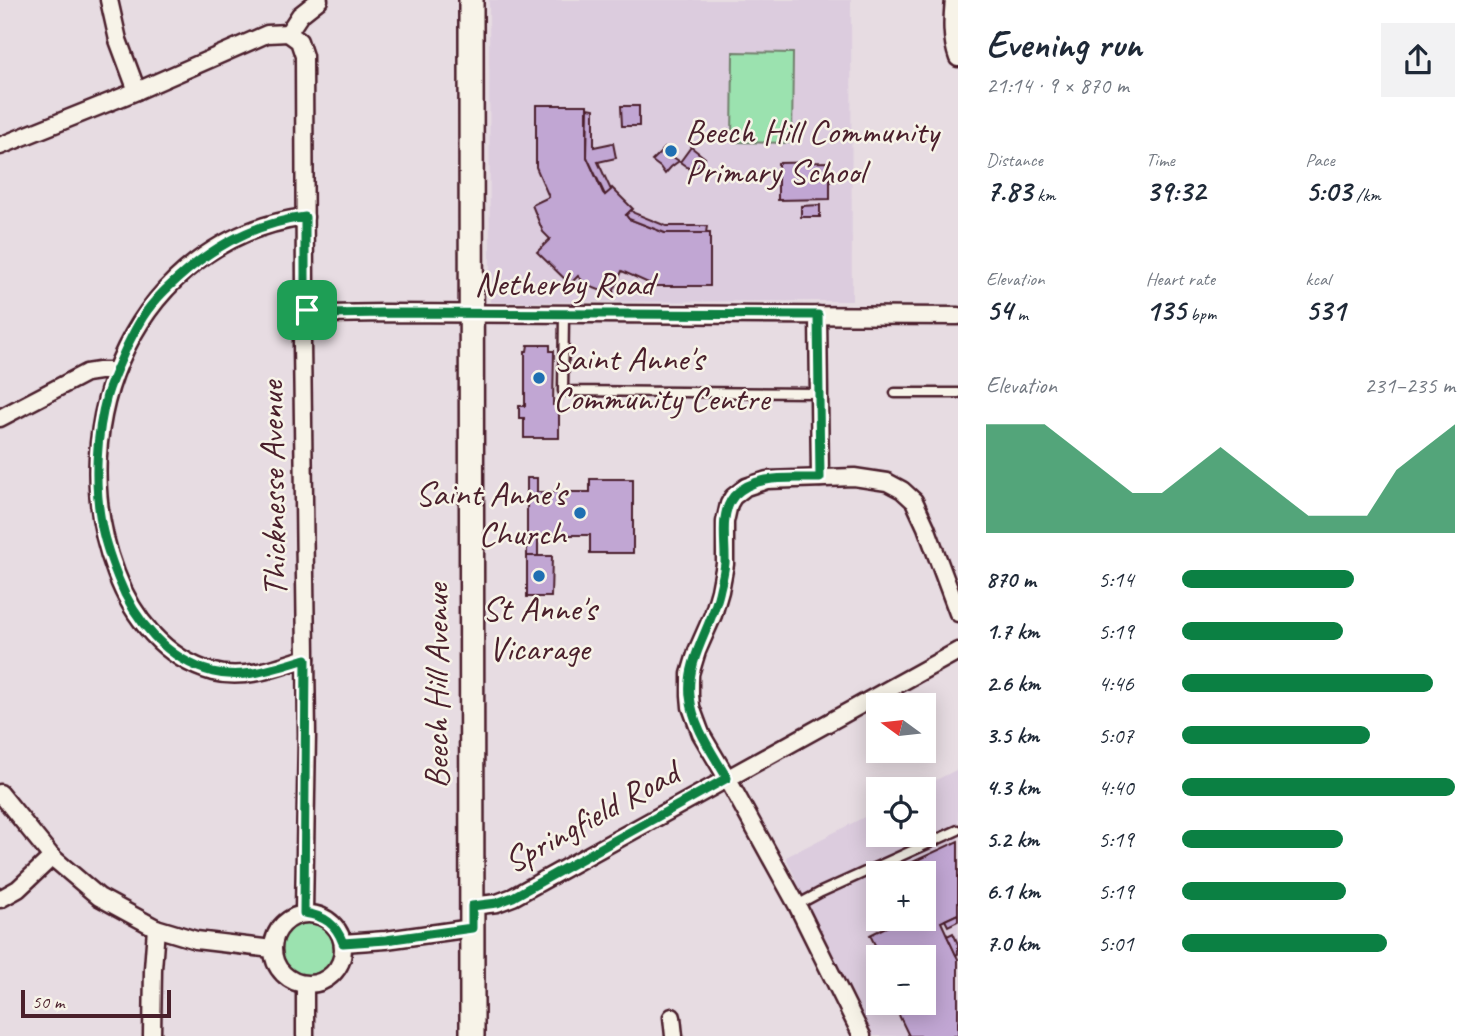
<!DOCTYPE html>
<html lang="en">
<head>
<meta charset="utf-8">
<style>
  body { margin:0; font-family:Caveat,sans-serif; background:#f2f2f3; color:#1f2937; height:100vh; display:flex; flex-direction:column; font-size:26px; white-space:nowrap }
  * { box-sizing:border-box; margin:0 }
  p { font-size:23px; color:#747a83 }
  .icon { flex:none; width:38px; height:38px; fill:none; stroke:currentColor; stroke-width:2; stroke-linecap:round; stroke-linejoin:round }
  .map { position:relative; flex:1; overflow:hidden }
  .drawer { display:flex; flex-direction:column; background:#fff; width:525px }
  .drawer>* { flex:none }
  .needle { width:46px; rotate:285deg }
  .controls { position:absolute; left:866px; top:693px; display:grid; gap:14px }
  .controls a { display:grid; place-items:center; width:70px; height:70px; border-radius:0px; background:#fff; box-shadow:0 4px 18px #0003; font-size:35px }
  .scale { position:absolute; left:21px; bottom:18px; width:150px; box-sizing:border-box; padding-left:7px; border:4px solid #4a1f2b; border-top:0; font-size:19px; line-height:24px; white-space:nowrap; color:#4a1f2b; -webkit-text-stroke:5px #f7f3e8; paint-order:stroke }
  .pin { position:absolute; display:grid; place-items:center; width:60px; height:60px; color:#fff; margin:-30px; border-radius:14px; box-shadow:0 4px 10px #0006 }
  .round { display:grid; place-items:center; flex:none; width:74px; height:74px; border-radius:0px; background:#f2f2f3 }
  .summary { display:flex; align-items:center; justify-content:space-between; height:119px; padding:0 28px }
  h1 { font-size:38px; font-weight:600; line-height:52px }
  .figures { display:grid; grid-template-columns:repeat(3,1fr); gap:10px; height:119px; padding:7px 28px }
  .figures div { display:grid; align-content:center }
  .figures b { font-size:30px; font-weight:600 }
  .figures small { font-size:19px; font-weight:400 }
  .figures p { font-size:19px }
  .chart { height:196px; padding:14px 28px }
  .chart p { display:flex; justify-content:space-between }
  .chart svg { width:100%; height:126px; margin-top:7px; fill:#0b8043; opacity:.7 }
  ul { padding:0 28px; list-style:none; font-size:23px }
  li { display:grid; grid-template-columns:112px 84px 1fr; align-items:center; height:52px }
  li i { height:18px; border-radius:9px; background:#0b8043 }
  main { display:flex; flex:1; min-height:0 }
  .map>svg:first-child { display:block }
  .built { fill:#dcccde; fill-rule:evenodd }
  .green { fill:#9be2af; stroke:#72806d; stroke-width:2 }
  .building { fill:#c1a6d3; stroke:#4a1f2b; stroke-width:2 }
  .lines { fill:none; stroke-linecap:round; stroke-linejoin:round }
  .lane-casing { stroke:#4a1f2b; stroke-width:13 }
  .street-casing { stroke:#4a1f2b; stroke-width:21 }
  .secondary-casing { stroke:#4a1f2b; stroke-width:28 }
  .lane { stroke:#f7f3e8; stroke-width:8 }
  .street { stroke:#f7f3e8; stroke-width:16 }
  .secondary { stroke:#f7f3e8; stroke-width:23 }
  .route-casing { stroke:#fff; stroke-width:14 }
  .route { stroke:#0b8043; stroke-width:9 }
  .poi-dot { fill:#1f6fb2; stroke:#f7f3e8; stroke-width:2.5 }
  .labels { text-anchor:middle; dominant-baseline:central; stroke-width:5; stroke-linejoin:round; paint-order:stroke }
  .poi-label { font-size:35px; fill:#4a1f2b; stroke:#f7f3e8; text-anchor:start }
  .street-label { font-size:35px; fill:#4a1f2b; stroke:#f7f3e8 }
</style>
</head>
<body>
<main>
<div class="map">
<svg width="958" height="1036" viewBox="0 0 958 1036">
  <rect width="100%" height="100%" fill="#e7dce2"/>
  <filter id="ink" filterUnits="userSpaceOnUse"><feTurbulence type="fractalNoise" baseFrequency=".0143" numOctaves="2"/><feDisplacementMap in="SourceGraphic" scale="14" xChannelSelector="R" yChannelSelector="G"/><feConvolveMatrix kernelMatrix="1 2 1 2 8 2 1 2 1" color-interpolation-filters="sRGB"/></filter>
  <g filter="url(#ink)">
    <g class="built">
      <path d="M489,0H851L852,301L490,302Z"/>
      <path d="M958,769V1036H864L786,857L878,810V835H924V789H918ZM878,873H924V919H878ZM878,957H924V1003H878Z"/>
    </g>
    <g class="green">
      <path d="M733,52L793,53L792,143L732,142Z"/>
      <circle cx="307" cy="950" r="27"/>
    </g>
    <g class="building">
      <path d="M536,105H587V157L603,193L605,195L612,188L633,209L626,215L629,219L665,233H710V286H655L622,271L612,295L586,285L578,276L570,284L537,252L550,239L543,232L532,205L549,197L536,167Z"/>
      <path d="M621,106H639V126H622Z"/>
      <path d="M588,108L594,109V147L613,143L616,158L598,162L611,190L605,195L587,157Z"/>
      <path d="M691,147L705,158L694,172L680,162Z"/>
      <path d="M665,148L670,155L679,161L671,167L665,174L660,167L652,161Z"/>
      <path d="M830,162V199L778,200V163Z"/>
      <path d="M820,205V217H801V206Z"/>
      <path d="M631,210L634,213L666,226H707L706,233H665L629,219L626,215Z"/>
      <path d="M528,345H550V351H554L553,405H559V438H524V418H519V406H525V351H527Z"/>
      <path d="M527,478H537V492H590V479H633V553H590V535H538V556H527Z"/>
      <path d="M527,556H552L551,597H527Z"/>
      <path d="M958,841V914L941,922L958,959V1036H909L897,1011L907,1006L905,1003H924V957H881L870,935L892,924L890,919H924V873H889Z"/>
      <path d="M878,878V895L872,881Z"/>
      <path d="M958,914V921L948,926L945,920Z"/>
      <path d="M953,933L958,944V954L956,955L947,936Z"/>
    </g>
    <g class="lines">
      <g class="lane-casing">
        <g id="lane">
          <path d="M564,315L563,391L818,393"/>
          <path d="M895,393H958"/>
          <path d="M797,905L821,892L958,830"/>
        </g>
      </g>
      <g class="street-casing">
        <g id="street">
          <path d="M109,0L118,40L137,91"/>
          <path d="M954,0C952,20 951,39 958,58"/>
          <path d="M288,33L299,41L304,56L305,299L307,310L310,319"/>
          <path d="M288,33L300,15L319,0"/>
          <path d="M0,146L137,91L267,34L288,33"/>
          <path d="M305,217C137,240 59,424 116,573C132,617 165,659 213,672C244,680 276,668 306,658"/>
          <path d="M818,315L820,478"/>
          <path d="M310,319L327,314L384,313L958,316"/>
          <path d="M0,418L86,373L99,371H115"/>
          <path d="M0,793L52,857L99,897L156,928L196,940L272,949"/>
          <path d="M0,899L18,889L52,857"/>
          <path d="M472,906L497,903L513,897L958,651"/>
          <path d="M304,913L307,734L302,343V334L310,319"/>
          <circle cx="308" cy="949" r="35"/>
          <path d="M343,943L386,940L472,928"/>
          <path d="M672,1017L674,1036"/>
          <path d="M152,1036L153,969L156,928"/>
          <path d="M305,1036V985"/>
          <path d="M862,1036L797,905L727,778L701,734L691,707L690,695V674L697,651L713,615L720,591L725,564V522L729,504L733,497L746,487L767,480L854,477L887,482L902,490L914,501L926,527L958,613"/>
        </g>
      </g>
      <g class="secondary-casing">
        <path id="secondary" d="M471,0L472,1036"/>
      </g>
      <use href="#lane" class="lane"/>
      <use href="#street" class="street"/>
      <use href="#secondary" class="secondary"/>
    </g>
  </g>
  <g class="lines" filter="url(#ink)">
    <g class="route-casing">
      <path id="route" d="M305,217V299L307,310L310,319L327,314L384,313L818,315L820,478C793,479 755,473 734,496C719,514 726,542 725,563C724,572 722,581 720,589C713,626 686,658 690,696C693,727 712,752 727,778L513,897L497,903L472,906V928L386,940L343,943C336,924 325,916 304,913L306,659C276,668 244,680 213,672C167,660 134,620 118,578C111,560 104,541 101,522C94,481 96,435 107,395C112,378 120,362 127,346C135,330 143,314 155,301C165,289 178,278 190,268C223,241 263,222 305,217Z"/>
    </g>
    <use href="#route" class="route"/>
  </g>
  <g class="poi-dot">
    <circle cx="671" cy="151" r="7"/>
    <circle cx="539" cy="378" r="7"/>
    <circle cx="580" cy="513" r="7"/>
    <circle cx="539" cy="576" r="7"/>
  </g>
  <g class="labels">
    <g class="poi-label">
      <text x="685" y="131">Beech Hill Community<tspan x="685" dy="40">Primary School</tspan></text>
      <text x="553" y="358">Saint Anne's<tspan x="553" dy="40">Community Centre</tspan></text>
      <text x="566" y="493" text-anchor="end">Saint Anne's<tspan x="566" dy="40">Church</tspan></text>
      <text x="539" y="608" text-anchor="middle">St Anne's<tspan x="539" dy="40">Vicarage</tspan></text>
    </g>
    <g class="street-label">
      <text x="564" y="283">Netherby Road</text>
      <text transform="translate(273 489) rotate(-91)">Thicknesse Avenue</text>
      <text transform="translate(436 686) rotate(-90)">Beech Hill Avenue</text>
      <text transform="translate(591 817) rotate(-29)">Springfield Road</text>
    </g>
  </g>
</svg>
<div class="controls">
<a><svg class="needle" viewBox="-14 -14 28 28"><path d="M0-13l5 13h-10z" fill="#e53935"/><path d="M0 13l5-13h-10z" fill="#747a83"/></svg></a>
<a><svg class="icon" aria-label="locate" viewBox="0 0 24 24"><circle cx="12" cy="12" r="6"/><path d="M12 2v4M12 18v4M2 12h4M18 12h4"/></svg></a>
<a>+</a>
<a>−</a>
</div>
<div class="scale">50 m</div>
<div class="pin" style="left:307px;top:310px;background:#1e9e55"><svg class="icon" aria-label="arrive" viewBox="0 0 24 24"><path d="M6 21V4h12l-3 4 3 4H6"/></svg></div>
</div>
<section class="drawer">
<div class="summary"><div><h1>Evening run</h1><p>21:14 · 9 × 870 m</p></div><a class="round"><svg class="icon" aria-label="share" viewBox="0 0 24 24"><path d="M12 15V3M7 8l5-5 5 5M5 13v7h14v-7"/></svg></a></div>
<div class="figures">
<div><p>Distance</p><b>7.83<small> km</small></b></div>
<div><p>Time</p><b>39:32</b></div>
<div><p>Pace</p><b>5:03<small> /km</small></b></div>
</div>
<div class="figures">
<div><p>Elevation</p><b>54<small> m</small></b></div>
<div><p>Heart rate</p><b>135<small> bpm</small></b></div>
<div><p>kcal</p><b>531</b></div>
</div>
<div class="chart"><p><span>Elevation</span>231–235 m</p>
<svg viewBox="0 0 160 44" preserveAspectRatio="none"><path d="M0 44V6L10 6L20 6L30 14L40 22L50 30L60 30L70 22L80 14L90 22L100 30L110 38L120 38L130 38L140 22L150 14L160 6V44z"/></svg>
</div>
<ul>
<li><b>870 m</b>5:14<i style="width:63%"></i></li>
<li><b>1.7 km</b>5:19<i style="width:59%"></i></li>
<li><b>2.6 km</b>4:46<i style="width:92%"></i></li>
<li><b>3.5 km</b>5:07<i style="width:69%"></i></li>
<li><b>4.3 km</b>4:40<i style="width:100%"></i></li>
<li><b>5.2 km</b>5:19<i style="width:59%"></i></li>
<li><b>6.1 km</b>5:19<i style="width:60%"></i></li>
<li><b>7.0 km</b>5:01<i style="width:75%"></i></li>
</ul>
</section>
</main>
</body>
</html>
